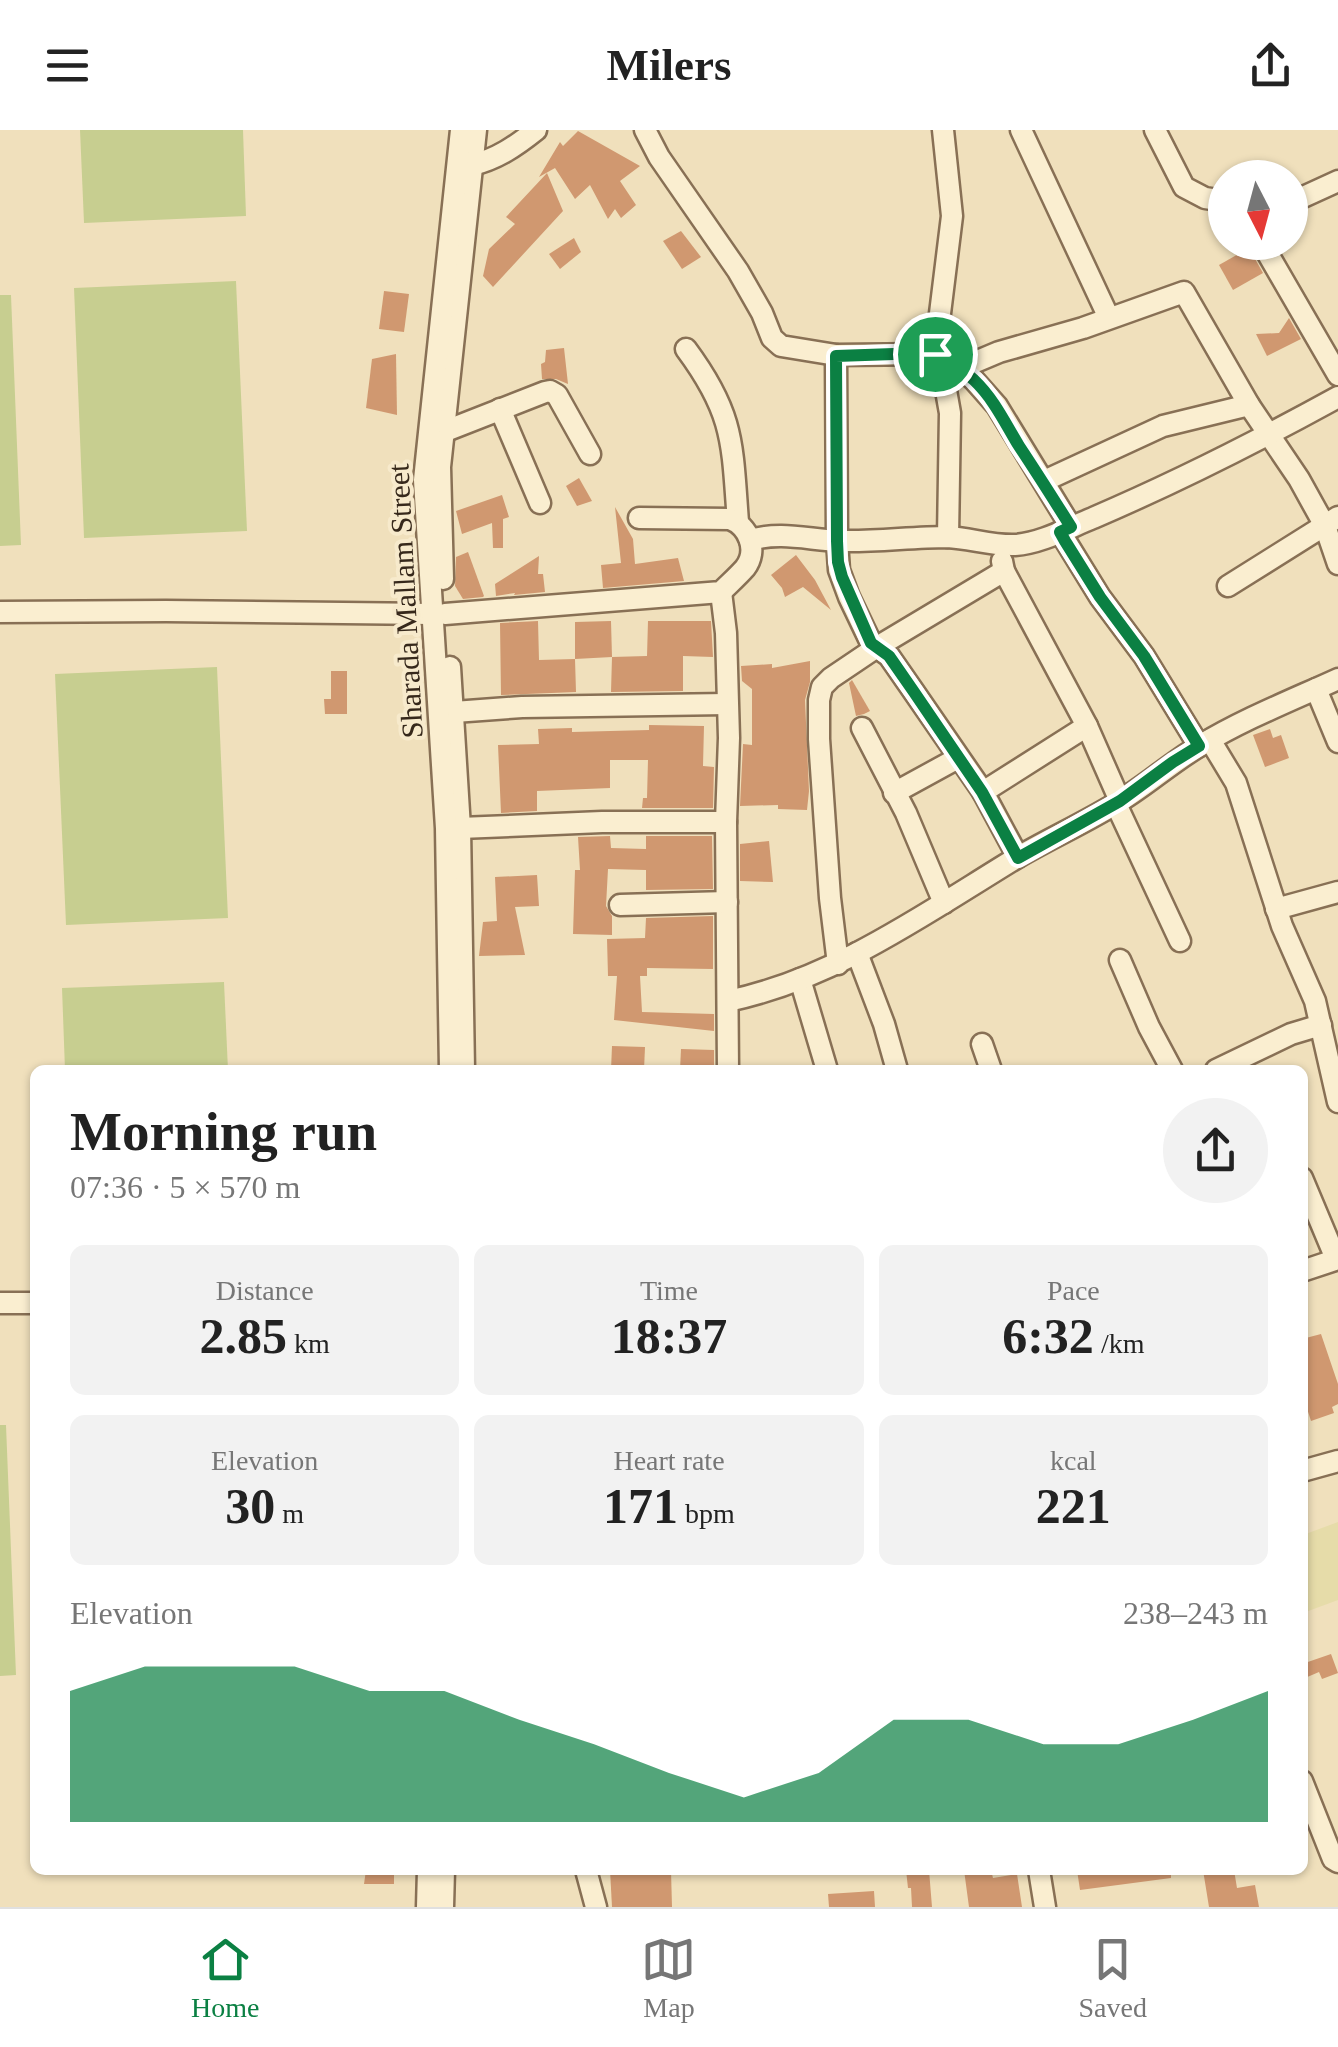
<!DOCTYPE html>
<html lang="en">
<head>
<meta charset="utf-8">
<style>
  body { margin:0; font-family:Georgia,serif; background:#f2f2f2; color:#222; height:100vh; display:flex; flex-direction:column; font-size:38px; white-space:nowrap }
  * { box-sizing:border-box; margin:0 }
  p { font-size:32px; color:#767676 }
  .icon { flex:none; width:55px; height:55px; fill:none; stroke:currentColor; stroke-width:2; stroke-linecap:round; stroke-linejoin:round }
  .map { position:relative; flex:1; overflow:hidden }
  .details { position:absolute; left:30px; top:935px; width:1278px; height:810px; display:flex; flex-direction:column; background:#fff; border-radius:15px; box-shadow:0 2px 8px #0004 }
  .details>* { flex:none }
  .needle { width:65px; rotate:174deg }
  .buttons { position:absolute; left:1208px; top:30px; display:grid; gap:20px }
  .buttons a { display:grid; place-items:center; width:100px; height:100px; border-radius:50%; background:#fff; box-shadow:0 2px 8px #0004; font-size:50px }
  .pin { position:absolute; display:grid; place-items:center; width:85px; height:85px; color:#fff; margin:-42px; border:5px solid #fff; border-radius:50%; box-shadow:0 2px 10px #0007 }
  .round { display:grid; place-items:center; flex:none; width:105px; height:105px; border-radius:52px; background:#f2f2f2 }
  .summary { display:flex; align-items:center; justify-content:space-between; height:170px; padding:0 40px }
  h1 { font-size:55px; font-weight:600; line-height:75px }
  .stats { display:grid; grid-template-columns:repeat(3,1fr); gap:15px; height:170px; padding:10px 40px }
  .stats div { display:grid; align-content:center; border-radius:15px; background:#f2f2f2; text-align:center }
  .stats b { font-size:50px; font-weight:600 }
  .stats small { font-size:28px; font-weight:400 }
  .stats p { font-size:28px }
  .chart { height:280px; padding:20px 40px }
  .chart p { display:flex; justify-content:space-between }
  .chart svg { width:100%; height:180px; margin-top:10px; fill:#0b8043; opacity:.7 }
  header { display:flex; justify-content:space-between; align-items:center; height:130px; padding:0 40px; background:#fff; font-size:45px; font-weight:600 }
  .menu { display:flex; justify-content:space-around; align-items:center; height:140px; border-top:2px solid #e0e0e0; background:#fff; font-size:28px; color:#767676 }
  .menu a { display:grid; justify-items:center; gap:5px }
  .menu .active { color:#0b8043 }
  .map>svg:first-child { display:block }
  .farmland { fill:#e6dca9 }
  .green { fill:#c7ce90 }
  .building { fill:#d09870 }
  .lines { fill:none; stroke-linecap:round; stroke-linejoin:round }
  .minor-casing { stroke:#887055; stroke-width:25 }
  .minor { stroke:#faeed0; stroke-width:20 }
  .route-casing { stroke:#fff; stroke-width:20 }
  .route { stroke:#0b8043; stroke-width:12 }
  .labels { text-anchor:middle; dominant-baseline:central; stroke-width:8; stroke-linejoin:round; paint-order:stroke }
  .street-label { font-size:30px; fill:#36281b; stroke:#f7eacc }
</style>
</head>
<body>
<header><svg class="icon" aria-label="menu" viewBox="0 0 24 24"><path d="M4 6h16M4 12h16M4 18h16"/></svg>Milers<svg class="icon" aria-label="share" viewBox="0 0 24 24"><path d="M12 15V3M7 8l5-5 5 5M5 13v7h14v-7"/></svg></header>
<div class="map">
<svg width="1338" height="1777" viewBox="0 0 1338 1777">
  <rect width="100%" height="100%" fill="#f0e0bc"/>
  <path class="farmland" d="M1338,1392V1470L1303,1483V1405Z"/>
  <g class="green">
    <path d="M80,0H243L246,86L84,93Z"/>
    <path d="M236,151L247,401L84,408L74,158Z"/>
    <path d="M0,165H11L21,415L0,416Z"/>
    <path d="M217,537L228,788L66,795L55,544Z"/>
    <path d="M224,852L228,940H65L62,858Z"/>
    <path d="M0,1295H6L16,1545L0,1546Z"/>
  </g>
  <g class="building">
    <path d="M578,1L640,36L620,51L636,75L621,88L615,79L608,89L590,55L575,69L555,38L539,47L560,12L563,16Z"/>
    <path d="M547,43L563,81L493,157L483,146L489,119L515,94L506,87Z"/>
    <path d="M681,101L701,127L682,139L663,111Z"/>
    <path d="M574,108L581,122L560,139L549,124Z"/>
    <path d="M1249,118L1263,143L1233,160L1219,135Z"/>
    <path d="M384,161L409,164L404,202L379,199Z"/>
    <path d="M1289,188L1301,209L1267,226L1256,204L1279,203Z"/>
    <path d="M564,218L568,254L556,249H542L541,234L545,232L546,220Z"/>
    <path d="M396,224L397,285L366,278L372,229Z"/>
    <path d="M579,348L592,371L577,376L566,356Z"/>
    <path d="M502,365L509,387L503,389V418H493L492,393L462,404L456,381Z"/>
    <path d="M615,377L633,409L635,434L678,428L684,451L603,458L601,435L621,433Z"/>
    <path d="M468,422L484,466L483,467L463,469L455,456L456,427Z"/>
    <path d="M796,425L815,450L831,480L803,457L785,467L782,458L771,445Z"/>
    <path d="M539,426L538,444H543L545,462L514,465L515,463L496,466L495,454Z"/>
    <path d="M538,491L539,530L575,529L576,562L501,565L500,493Z"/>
    <path d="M611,491L612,527L575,529V492Z"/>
    <path d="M648,491H711L713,527L683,526V561L611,562L612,527L647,526Z"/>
    <path d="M810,531V552L805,570L809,661L807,680L778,679V675L740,676L743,614L752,615V559L742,551L741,536L772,534V538Z"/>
    <path d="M331,541H347V584H325L324,569H331Z"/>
    <path d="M852,550L870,581L864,584L856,586L849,553Z"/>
    <path d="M649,595L704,596L703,636L714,637L713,678H642L643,668H647L648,630H610V658L537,661V681L501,683L498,615L539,614L538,599L572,598V602L649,600Z"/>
    <path d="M1270,599L1273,608L1281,605L1289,628L1265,637L1253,605Z"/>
    <path d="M610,706L611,718L646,719V706H712L713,759L646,760V740L608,739L606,776L612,786V805L573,804L575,740H580L578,707Z"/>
    <path d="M769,711L773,752L740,751V714Z"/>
    <path d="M537,745L539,776L515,777L525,825L479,826L483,792L497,791L495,747Z"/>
    <path d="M713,786V839L647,838V846H640L642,882L714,884V901L614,890L617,846H608L607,809L645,808L646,788Z"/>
    <path d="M612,916L645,917L644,940H611Z"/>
    <path d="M681,919L714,920V940H680Z"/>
    <path d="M1321,1204L1338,1254V1274L1332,1277L1334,1283L1311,1291L1302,1263V1209Z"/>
    <path d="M1331,1524L1338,1543L1322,1549L1319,1542L1305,1548L1302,1534Z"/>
    <path d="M366,1740H394V1754H364Z"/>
    <path d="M610,1740H671L672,1777H612Z"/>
    <path d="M906,1740H929L932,1777H912L911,1758H908Z"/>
    <path d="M964,1740H991L993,1748L1017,1744L1022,1777H969Z"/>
    <path d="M1077,1740H1171V1748L1080,1760Z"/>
    <path d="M1203,1740H1234L1237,1758L1255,1755L1259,1777H1209Z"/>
    <path d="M874,1761L875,1777H829L828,1764Z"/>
  </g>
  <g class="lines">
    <g class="minor-casing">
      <g id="minor">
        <path d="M645,0L659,27L738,141L762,183L772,208L781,216L836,225L935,224L941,232L961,238L974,250L997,276L1071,397"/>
        <path d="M1021,0L1109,188"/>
        <path d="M1155,0L1184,57L1205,68L1225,71"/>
        <path d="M472,35C497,29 516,16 536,0"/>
        <path d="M1290,73L1338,51"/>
        <path d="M1261,112L1338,245"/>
        <path d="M686,219C735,285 732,314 738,392"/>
        <path d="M935,224L952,86L943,0"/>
        <path d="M836,225L837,411L839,440L849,467L871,513L889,526L914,562L983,662L1018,727"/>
        <path d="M941,232L950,283L948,407"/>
        <path d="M961,238L999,222L1083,198L1184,162L1249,275L1299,349L1325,396L1338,434"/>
        <path d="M500,279L540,373"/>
        <path d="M443,302L545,262L550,261L557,265L590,324"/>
        <path d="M1044,351L1163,296L1249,275"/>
        <path d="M1060,402L1100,467L1144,526L1199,616"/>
        <path d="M750,410C782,401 809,410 841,411C876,412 912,407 947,407C970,408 992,416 1015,415C1042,413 1068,398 1093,388C1177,352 1258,311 1338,267"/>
        <path d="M1002,431L1004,441L1087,596L1120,671"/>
        <path d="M443,449L440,337L476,0"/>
        <path d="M1228,456L1338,387"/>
        <path d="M721,462L726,503L729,608L726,692L728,940"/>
        <path d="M0,482L166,481L432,484"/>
        <path d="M445,484L721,462C729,454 738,446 745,438C759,420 748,396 730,389L639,388"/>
        <path d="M450,537L460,698L464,940"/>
        <path d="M1316,559L1338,612"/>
        <path d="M454,582L522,577L727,574"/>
        <path d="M862,598L906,683L944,773"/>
        <path d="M1210,610L1236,653L1282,796L1315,871L1338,972"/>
        <path d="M983,662L1087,596"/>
        <path d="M894,663L958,628"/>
        <path d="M1116,674L1180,811"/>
        <path d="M460,698L602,692H726"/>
        <path d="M620,775L727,772"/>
        <path d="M1276,779L1338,762"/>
        <path d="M857,823L884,894L897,940"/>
        <path d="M1120,830L1149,897L1172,940"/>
        <path d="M838,834L830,768L819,609V570L822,557L831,548L877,517L1004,441"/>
        <path d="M800,849L827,940"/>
        <path d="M728,871C833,849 923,785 1013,730C1048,709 1085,693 1120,671C1148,654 1172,632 1201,615C1244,589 1292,570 1338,549"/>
        <path d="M982,914L991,940"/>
        <path d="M450,940L446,698L424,350L461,0"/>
        <path d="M1216,940L1291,904L1321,895"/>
        <path d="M1302,1048L1336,1129"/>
        <path d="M1302,1141L1338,1129"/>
        <path d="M0,1173H35"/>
        <path d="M1302,1341L1338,1331"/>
        <path d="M1302,1651L1333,1729L1338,1732"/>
        <path d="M586,1740L596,1777"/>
        <path d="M1039,1740L1045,1777"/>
        <path d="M427,1777L428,1740"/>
        <path d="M443,1777L444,1740"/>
      </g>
    </g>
    <use href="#minor" class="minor"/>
  </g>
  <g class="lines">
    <g class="route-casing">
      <path id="route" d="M894,224H935C945,237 962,238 974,250C994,269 1005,293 1019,316C1037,343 1054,370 1071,397L1060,402L1065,411L1100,467L1144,526L1199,616L1173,632L1120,671L1018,728L982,662L914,562L889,526L871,513L842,447L838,432L837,411L836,226Z"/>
    </g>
    <use href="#route" class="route"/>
  </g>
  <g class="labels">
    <g class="street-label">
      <text transform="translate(405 471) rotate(-93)">Sharada Mallam Street</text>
    </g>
  </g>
</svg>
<div class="buttons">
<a><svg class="needle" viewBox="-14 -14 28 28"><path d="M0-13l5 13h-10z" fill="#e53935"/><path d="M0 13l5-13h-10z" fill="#767676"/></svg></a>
</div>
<div class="pin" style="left:935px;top:224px;background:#1e9e55"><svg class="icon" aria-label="arrive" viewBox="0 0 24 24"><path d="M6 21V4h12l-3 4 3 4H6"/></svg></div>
<section class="details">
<div class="summary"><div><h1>Morning run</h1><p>07:36 · 5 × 570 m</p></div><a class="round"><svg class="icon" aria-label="share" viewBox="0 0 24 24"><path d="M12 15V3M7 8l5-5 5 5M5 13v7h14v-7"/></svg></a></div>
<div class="stats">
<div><p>Distance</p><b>2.85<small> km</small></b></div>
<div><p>Time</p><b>18:37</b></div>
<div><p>Pace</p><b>6:32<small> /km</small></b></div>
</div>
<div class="stats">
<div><p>Elevation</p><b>30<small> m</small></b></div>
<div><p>Heart rate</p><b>171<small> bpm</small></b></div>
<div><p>kcal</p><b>221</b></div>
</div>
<div class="chart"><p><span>Elevation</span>238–243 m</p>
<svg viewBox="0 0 160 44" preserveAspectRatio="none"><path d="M0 44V12L10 6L20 6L30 6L40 12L50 12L60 19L70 25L80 32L90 38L100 32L110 19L120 19L130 25L140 25L150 19L160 12V44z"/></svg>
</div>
</section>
</div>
<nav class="menu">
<a class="active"><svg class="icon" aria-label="home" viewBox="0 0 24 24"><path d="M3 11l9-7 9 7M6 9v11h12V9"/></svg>Home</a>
<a><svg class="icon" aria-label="map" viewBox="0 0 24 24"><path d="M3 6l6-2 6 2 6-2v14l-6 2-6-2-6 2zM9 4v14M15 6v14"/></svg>Map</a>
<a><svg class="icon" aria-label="saved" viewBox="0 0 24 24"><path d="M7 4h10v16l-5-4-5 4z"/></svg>Saved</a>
</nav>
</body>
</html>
